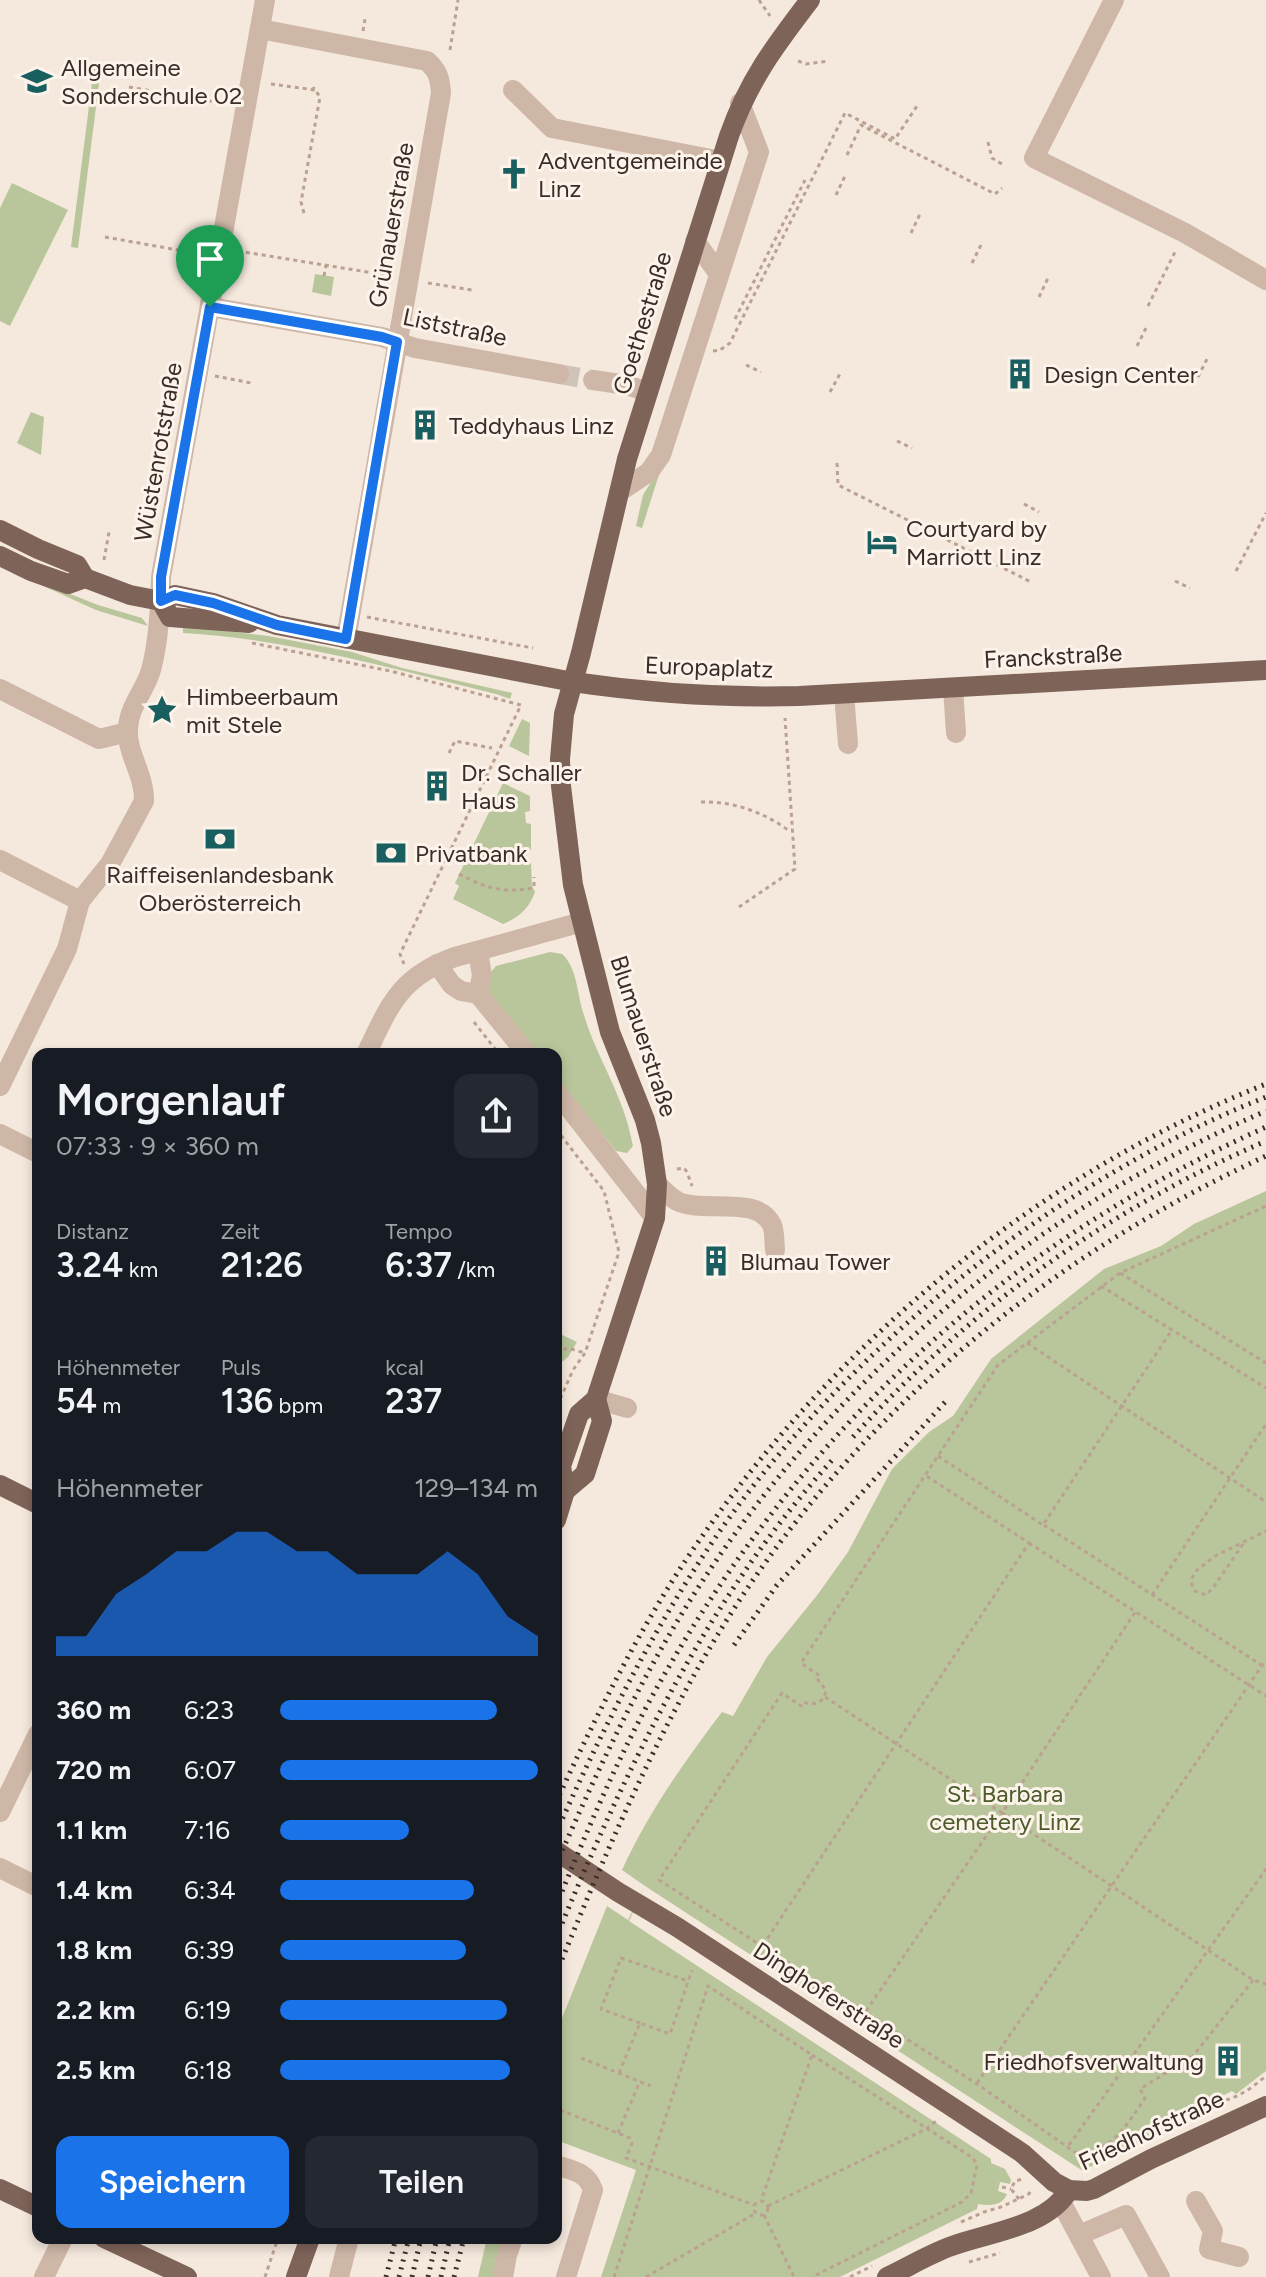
<!DOCTYPE html>
<html lang="de">
<head>
<meta charset="utf-8">
<style>
  body { margin:0; font-family:Figtree,sans-serif; background:#242831; color:#f1f3f6; height:100vh; display:flex; flex-direction:column; font-size:30px; white-space:nowrap }
  * { box-sizing:border-box; margin:0 }
  p { font-size:26px; color:#9ea1a6 }
  .icon { flex:none; width:44px; height:44px; fill:none; stroke:currentColor; stroke-width:2; stroke-linecap:round; stroke-linejoin:round }
  .map { position:relative; flex:1; overflow:hidden }
  .panel { position:absolute; left:32px; top:1048px; width:530px; height:1196px; display:flex; flex-direction:column; background:#171b24; border-radius:16px; box-shadow:0 4px 12px #0003 }
  .panel>* { flex:none }
  .pin { position:absolute; display:grid; place-items:center; width:68px; height:68px; color:#fff; margin:-82px -34px; border-radius:50% 50% 50% 0; rotate:-45deg; box-shadow:0 0 8px #0007 }
  .pin .icon { rotate:45deg }
  .round { display:grid; place-items:center; flex:none; width:84px; height:84px; border-radius:16px; background:#242831 }
  .headline { display:flex; align-items:center; justify-content:space-between; height:136px; padding:0 24px }
  h1 { font-size:44px; font-weight:600; line-height:60px }
  .stats { display:grid; grid-template-columns:repeat(3,1fr); gap:12px; height:136px; padding:8px 24px }
  .stats div { display:grid; align-content:center }
  .stats b { font-size:34px; font-weight:600 }
  .stats small { font-size:22px; font-weight:400 }
  .stats p { font-size:22px }
  .chart { height:224px; padding:16px 24px }
  .chart p { display:flex; justify-content:space-between }
  .chart svg { width:100%; height:144px; margin-top:8px; fill:#1a73e8; opacity:.7 }
  .primary-button { display:flex; gap:16px; margin-top:auto; padding:16px 24px }
  .primary-button a { flex:1; height:92px; border-radius:16px; background:#1a73e8; color:#fff; font-size:32px; font-weight:600; line-height:92px; text-align:center }
  .primary-button a+a { background:#242831; color:#f1f3f6 }
  ul { padding:0 24px; list-style:none; font-size:26px }
  li { display:grid; grid-template-columns:128px 96px 1fr; align-items:center; height:60px }
  li i { height:20px; border-radius:10px; background:#1a73e8 }
  .map>svg:first-child { display:block }
  .green { fill:#b9c69b }
  .lines { fill:none; stroke-linecap:round; stroke-linejoin:round }
  .minor-tunnel { stroke:#d0c3b9; stroke-width:20; stroke-dasharray:20 10; stroke-linecap:butt }
  .path { stroke:#bba191; stroke-width:3; stroke-dasharray:4 4; stroke-linecap:butt }
  .minor { stroke:#ceb7a7; stroke-width:20 }
  .major { stroke:#7e6358; stroke-width:20 }
  .rail { stroke:#3a2d28; stroke-width:5; stroke-dasharray:2 6; stroke-linecap:butt }
  .route-casing { stroke:#fff; stroke-width:16 }
  .route { stroke:#1a73e8; stroke-width:10 }
  .labels { text-anchor:middle; dominant-baseline:central; stroke-width:6; stroke-linejoin:round; paint-order:stroke }
  .poi-label { font-size:24px; fill:#3a2d28; stroke:#fcf3ea; text-anchor:start }
  .street-label { font-size:24px; fill:#3a2d28; stroke:#fcf3ea }
  .park-label { font-size:24px; fill:#4b5b29; stroke:#fcf3ea }
</style>
</head>
<body>
<div class="map">
<svg width="1266" height="2277" viewBox="0 0 1266 2277">
  <rect width="100%" height="100%" fill="#f5e8dd"/>
  <g class="green">
    <path d="M94,67L101,68L78,248L71,247Z"/>
    <path d="M12,183L68,210L10,326L0,321V208Z"/>
    <path d="M315,274L334,277L331,296L312,292Z"/>
    <path d="M31,412L44,417L41,455L17,443Z"/>
    <path d="M662,465L642,528L636,526L643,495Z"/>
    <path d="M40,582L98,605L142,618L148,626L96,610L41,585Z"/>
    <path d="M183,626L268,636L352,652L402,668L512,693L510,699L496,694C393,669 289,639 183,633Z"/>
    <path d="M522,719L530,723L529,756L509,746Z"/>
    <path d="M503,783L530,796V811L525,812L526,823L531,824V850L527,851V862L531,863L532,886L535,892C529,909 519,917 503,924L453,899L459,886L455,883Z"/>
    <path d="M550,952L562,954C577,967 577,993 583,1012C596,1057 624,1096 632,1142L633,1146L627,1153L616,1151L556,1077V1054H537L489,992L490,973L496,966Z"/>
    <path d="M1266,1191V2071L1236,2094L1232,2091L1199,2108V2110L1141,2143L1137,2145L1135,2142L1083,2171L645,1886L629,1921L991,2159V2163L1005,2169L1011,2180L1010,2184L1000,2182L998,2191L1007,2194C1002,2206 990,2206 978,2204L977,2209L840,2277H601L636,2170L556,2140V2033L607,1906L628,1920L645,1886L622,1870C648,1813 684,1762 722,1712L733,1716L767,1657L818,1594L848,1552L892,1469L929,1432L953,1416L991,1359L1104,1269L1161,1246L1194,1224Z"/>
    <path d="M556,1332L577,1342L568,1357L556,1367Z"/>
    <path d="M487,2238H509L499,2277H478Z"/>
  </g>
  <g class="lines">
    <path class="minor-tunnel" d="M559,374L593,380"/>
    <g class="path">
      <path d="M759,0L770,16"/>
      <path d="M363,31L365,19"/>
      <path d="M450,50L458,0"/>
      <path d="M798,61L806,64L829,61"/>
      <path d="M271,84L315,90"/>
      <path d="M129,87L221,103"/>
      <path d="M988,142L992,158L1002,164"/>
      <path d="M847,155L861,125L995,194L1002,188"/>
      <path d="M836,195L845,176"/>
      <path d="M304,213L301,202L320,97L313,87"/>
      <path d="M911,233L920,214"/>
      <path d="M105,237L195,253"/>
      <path d="M238,251L392,276"/>
      <path d="M972,263L981,245"/>
      <path d="M324,276L326,265"/>
      <path d="M428,283L472,290"/>
      <path d="M1039,297L1048,278"/>
      <path d="M1148,306L1176,250"/>
      <path d="M735,319L805,180"/>
      <path d="M1137,346L1146,328"/>
      <path d="M713,351L720,350L730,343L845,113L895,139L917,106"/>
      <path d="M746,365L761,372"/>
      <path d="M215,376L251,383"/>
      <path d="M1198,377L1207,359"/>
      <path d="M830,392L841,372"/>
      <path d="M897,441L912,448"/>
      <path d="M837,463L838,485L1031,582"/>
      <path d="M1024,504L1039,512"/>
      <path d="M104,560L109,532"/>
      <path d="M999,564L1024,561L1025,558"/>
      <path d="M1236,571L1266,513"/>
      <path d="M1175,581L1190,588"/>
      <path d="M367,617L533,648"/>
      <path d="M252,643L390,671L521,705L400,954L404,964"/>
      <path d="M449,753L455,741L492,748"/>
      <path d="M701,802C733,801 763,812 788,830H792"/>
      <path d="M459,874C488,889 502,893 534,888V877"/>
      <path d="M739,907L795,869L785,718"/>
      <path d="M474,1022L499,1054"/>
      <path d="M556,1129L604,1191L619,1252L585,1353L573,1370L558,1404V1414"/>
      <path d="M677,1169L684,1168L687,1172L692,1186"/>
      <path d="M1120,1273L1266,1363"/>
      <path d="M1101,1286L1266,1388"/>
      <path d="M1027,1343L1266,1502"/>
      <path d="M556,1353L568,1348L585,1353"/>
      <path d="M938,1456L1043,1525L1172,1330"/>
      <path d="M1044,1525L1266,1668"/>
      <path d="M1029,1543L1266,1696"/>
      <path d="M1243,1544L1213,1588L1206,1595L1195,1591L1192,1585V1578L1197,1570L1215,1556L1266,1531"/>
      <path d="M1152,1595L1266,1424"/>
      <path d="M825,1697L1002,1813L1136,1611"/>
      <path d="M763,1945L1029,1543L925,1475"/>
      <path d="M1253,1980L1193,2056L1140,2089L1145,2098C1127,2125 1115,2146 1082,2157L977,2084L659,1880L782,1693L801,1706L803,1702C815,1706 824,1703 826,1690L818,1680L820,1676L801,1663L998,1365L1120,1273L1266,1206"/>
      <path d="M866,2011L1002,1813L1253,1980L1266,1984"/>
      <path d="M640,2023L601,2009L621,1958L688,1981"/>
      <path d="M812,2055L973,2158L977,2165L971,2193L962,2202L812,2277"/>
      <path d="M581,2058L651,2086"/>
      <path d="M619,2073L640,2023L670,2034L692,1970"/>
      <path d="M977,2083L1266,1660"/>
      <path d="M1226,2100C1241,2096 1254,2086 1266,2076"/>
      <path d="M560,2110L630,2138L632,2143L626,2158L754,2205"/>
      <path d="M618,2133L640,2081"/>
      <path d="M1069,2145L1266,1869"/>
      <path d="M1002,2187L1011,2189"/>
      <path d="M1019,2199L1011,2189L1015,2181L1023,2179"/>
      <circle cx="761" cy="2208" r="7"/>
      <path d="M768,2206L926,2129L939,2119"/>
      <path d="M764,2215L794,2277"/>
      <path d="M961,2222L984,2212L1001,2207L1029,2194L1031,2188"/>
      <path d="M969,2262L1000,2253"/>
      <path d="M265,2277L278,2238"/>
      <path d="M614,2277L708,1986L812,2055L761,2201"/>
      <path d="M646,2277L756,2213"/>
      <path d="M850,2277L872,2266"/>
    </g>
    <g class="minor">
      <path d="M1114,0L1034,158L1185,233L1266,280"/>
      <path d="M260,29L427,61C438,71 440,78 441,93L346,639"/>
      <path d="M513,90L552,128L721,161"/>
      <path d="M695,241L719,274"/>
      <path d="M210,307L382,337L415,348L559,374"/>
      <path d="M593,380L627,385L648,392"/>
      <path d="M619,492L649,472L661,455L759,152L740,103"/>
      <path d="M953,688L956,733"/>
      <path d="M0,689L99,739L128,732"/>
      <path d="M844,694L848,744"/>
      <path d="M0,860L80,901"/>
      <path d="M478,951L482,976L478,994"/>
      <path d="M437,964L452,985L461,991L478,994L527,1054"/>
      <path d="M366,1054C390,1005 399,977 455,957L582,922"/>
      <path d="M0,1086L67,949L80,901L110,864L144,801C145,775 126,753 128,728C129,706 145,691 151,670C159,640 160,609 161,577L265,0"/>
      <path d="M556,1091L655,1218"/>
      <path d="M0,1134L38,1153"/>
      <path d="M657,1184C663,1190 670,1197 677,1201C702,1214 758,1194 772,1225C775,1232 774,1242 775,1250"/>
      <path d="M596,1399L627,1408"/>
      <path d="M0,1812L38,1734"/>
      <path d="M0,1868L38,1887"/>
      <path d="M556,2165C572,2170 587,2172 593,2190L566,2277"/>
      <path d="M1196,2201L1213,2231L1209,2249L1239,2257"/>
      <path d="M1061,2202L1101,2277"/>
      <path d="M1079,2235L1126,2215L1160,2277"/>
      <path d="M44,2277L63,2238"/>
      <path d="M339,2277L349,2238"/>
      <path d="M503,2277L507,2255L513,2238"/>
    </g>
    <g class="major">
      <path d="M0,530L38,549L77,565L85,578L130,595L161,601L175,595L213,603L277,625L573,682C648,693 723,698 799,696L1266,670"/>
      <path d="M0,556L31,571L68,584L85,578"/>
      <path d="M161,601L170,617L249,623"/>
      <path d="M0,1485L38,1504"/>
      <path d="M565,1491L585,1474L602,1421L596,1399"/>
      <path d="M556,1520L565,1491L561,1466L579,1414L596,1399L655,1218L657,1184L651,1143L645,1120L610,1032L573,885L561,786L560,759L564,714L581,653L627,459L729,136C749,80 774,47 810,0"/>
      <path d="M556,1851L618,1892L677,1927L949,2105L1022,2153L1054,2182L1069,2190L1087,2191L1094,2189L1151,2159L1266,2106"/>
      <path d="M0,2189L38,2207"/>
      <path d="M104,2238L187,2277"/>
      <path d="M296,2277L310,2238"/>
      <path d="M887,2277C908,2267 928,2255 949,2247C988,2232 1046,2228 1069,2190"/>
    </g>
    <g class="rail">
      <path d="M853,1437C966,1311 1110,1208 1266,1141"/>
      <path d="M734,1645L777,1585L948,1399"/>
      <path d="M556,1802C593,1723 631,1645 678,1572C818,1357 1027,1179 1266,1084"/>
      <path d="M556,1833C601,1732 651,1633 713,1541C840,1354 1055,1180 1266,1097"/>
      <path d="M556,1865C597,1771 641,1677 696,1591C833,1377 1034,1211 1266,1111"/>
      <path d="M556,1906C589,1826 623,1745 667,1670C809,1424 1006,1244 1266,1127"/>
      <path d="M556,1938C627,1766 708,1597 834,1458"/>
      <path d="M556,1974C608,1847 662,1719 737,1604C866,1406 1052,1255 1266,1156"/>
      <path d="M386,2277L396,2238"/>
      <path d="M399,2277L409,2238"/>
      <path d="M412,2277L421,2238"/>
      <path d="M428,2277L437,2238"/>
      <path d="M441,2277L450,2238"/>
      <path d="M454,2277L464,2238"/>
    </g>
  </g>
  <g class="lines">
    <g class="route-casing">
      <path id="route" d="M210,307L382,337L397,342L346,639L277,625L213,603L175,595L161,601V577Z"/>
    </g>
    <use href="#route" class="route"/>
  </g>
  <defs>
    <g id="school-bare" transform="scale(2.4)"><path d="M0-5L7-2L0 1L-7-2ZM-4 1L0 2.5L4 1V4Q0 6-4 4Z" fill="#195f60" stroke="#fcf3ea" stroke-width="2.5" paint-order="stroke"/></g>
    <g id="church-bare" transform="scale(2.4)"><path d="M-1.2-6h2.4v3.5h3.3v2.4h-3.3V6h-2.4V-.1h-3.3v-2.4h3.3Z" fill="#195f60" stroke="#fcf3ea" stroke-width="2.5" paint-order="stroke"/></g>
    <g id="building-bare" transform="scale(2.4)"><path d="M-4-6H4V6H1V3H-1V6H-4ZM-2.5-4.3h1.7v1.8h-1.7ZM.8-4.3h1.7v1.8H.8ZM-2.5-1h1.7V.8h-1.7ZM.8-1h1.7V.8H.8Z" fill="#195f60" stroke="#fcf3ea" stroke-width="2.5" paint-order="stroke"/></g>
    <g id="hotel-bare" transform="scale(2.4)"><path d="M-6-4.5h1.5V1H6V5H4.5V3h-9V5H-6ZM-4 0a1.8 1.8 0 1 1 3.6 0ZM.5 0V-2.5h3Q6-2.5 6 0Z" fill="#195f60" stroke="#fcf3ea" stroke-width="2.5" paint-order="stroke"/></g>
    <g id="sight-bare" transform="scale(2.4)"><path d="M0-6L1.8-2.2L6-1.7L2.9 1.2L3.7 5.4L0 3.3L-3.7 5.4L-2.9 1.2L-6-1.7L-1.8-2.2Z" fill="#195f60" stroke="#fcf3ea" stroke-width="2.5" paint-order="stroke"/></g>
    <g id="bank-bare" transform="scale(2.4)"><path d="M-6-4H6V4H-6ZM0-2.3a2.3 2.3 0 1 0 0 4.6a2.3 2.3 0 1 0 0-4.6Z" fill="#195f60" stroke="#fcf3ea" stroke-width="2.5" paint-order="stroke"/></g>
  </defs>
  <g fill-rule="evenodd">
    <use href="#school-bare" x="37" y="81"/>
    <use href="#church-bare" x="514" y="174"/>
    <use href="#building-bare" x="1020" y="374"/>
    <use href="#building-bare" x="425" y="425"/>
    <use href="#hotel-bare" x="882" y="542"/>
    <use href="#sight-bare" x="162" y="710"/>
    <use href="#building-bare" x="437" y="786"/>
    <use href="#bank-bare" x="220" y="839"/>
    <use href="#bank-bare" x="391" y="853"/>
    <use href="#building-bare" x="716" y="1261"/>
    <use href="#building-bare" x="1228" y="2061"/>
  </g>
  <g class="labels">
    <g class="poi-label">
      <text x="61" y="67">Allgemeine<tspan x="61" dy="28">Sonderschule 02</tspan></text>
      <text x="538" y="160">Adventgemeinde<tspan x="538" dy="28">Linz</tspan></text>
      <text x="1044" y="374">Design Center</text>
      <text x="449" y="425">Teddyhaus Linz</text>
      <text x="906" y="528">Courtyard by<tspan x="906" dy="28">Marriott Linz</tspan></text>
      <text x="186" y="696">Himbeerbaum<tspan x="186" dy="28">mit Stele</tspan></text>
      <text x="461" y="772">Dr. Schaller<tspan x="461" dy="28">Haus</tspan></text>
      <text x="415" y="853">Privatbank</text>
      <text x="220" y="874" text-anchor="middle">Raiffeisenlandesbank<tspan x="220" dy="28">Oberösterreich</tspan></text>
      <text x="740" y="1261">Blumau Tower</text>
      <text x="1204" y="2061" text-anchor="end">Friedhofsverwaltung</text>
    </g>
    <g class="street-label">
      <text transform="translate(391 225) rotate(-80)">Grünauerstraße</text>
      <text transform="translate(642 323) rotate(-73)">Goethestraße</text>
      <text transform="translate(455 327) rotate(12)">Liststraße</text>
      <text transform="translate(158 452) rotate(-80)">Wüstenrotstraße</text>
      <text transform="translate(1053 656) rotate(-3)">Franckstraße</text>
      <text transform="translate(709 667) rotate(2)">Europaplatz</text>
      <text transform="translate(644 1036) rotate(72)">Blumauerstraße</text>
      <text transform="translate(829 1995) rotate(33)">Dinghoferstraße</text>
      <text transform="translate(1151 2130) rotate(-25)">Friedhofstraße</text>
    </g>
    <g class="park-label">
      <text x="1005" y="1793">St. Barbara<tspan x="1005" dy="28">cemetery Linz</tspan></text>
    </g>
  </g>
</svg>
<div class="pin" style="left:210px;top:307px;background:#1e9e55"><svg class="icon" aria-label="arrive" viewBox="0 0 24 24"><path d="M6 21V4h12l-3 4 3 4H6"/></svg></div>
<section class="panel">
<div class="headline"><div><h1>Morgenlauf</h1><p>07:33 · 9 × 360 m</p></div><a class="round"><svg class="icon" aria-label="share" viewBox="0 0 24 24"><path d="M12 15V3M7 8l5-5 5 5M5 13v7h14v-7"/></svg></a></div>
<div class="stats">
<div><p>Distanz</p><b>3.24<small> km</small></b></div>
<div><p>Zeit</p><b>21:26</b></div>
<div><p>Tempo</p><b>6:37<small> /km</small></b></div>
</div>
<div class="stats">
<div><p>Höhenmeter</p><b>54<small> m</small></b></div>
<div><p>Puls</p><b>136<small> bpm</small></b></div>
<div><p>kcal</p><b>237</b></div>
</div>
<div class="chart"><p><span>Höhenmeter</span>129–134 m</p>
<svg viewBox="0 0 160 44" preserveAspectRatio="none"><path d="M0 44V38L10 38L20 25L30 19L40 12L50 12L60 6L70 6L80 12L90 12L100 19L110 19L120 19L130 12L140 19L150 32L160 38V44z"/></svg>
</div>
<ul>
<li><b>360 m</b>6:23<i style="width:84%"></i></li>
<li><b>720 m</b>6:07<i style="width:100%"></i></li>
<li><b>1.1 km</b>7:16<i style="width:50%"></i></li>
<li><b>1.4 km</b>6:34<i style="width:75%"></i></li>
<li><b>1.8 km</b>6:39<i style="width:72%"></i></li>
<li><b>2.2 km</b>6:19<i style="width:88%"></i></li>
<li><b>2.5 km</b>6:18<i style="width:89%"></i></li>
</ul>
<div class="primary-button"><a>Speichern</a><a>Teilen</a></div>
</section>
</div>
</body>
</html>
